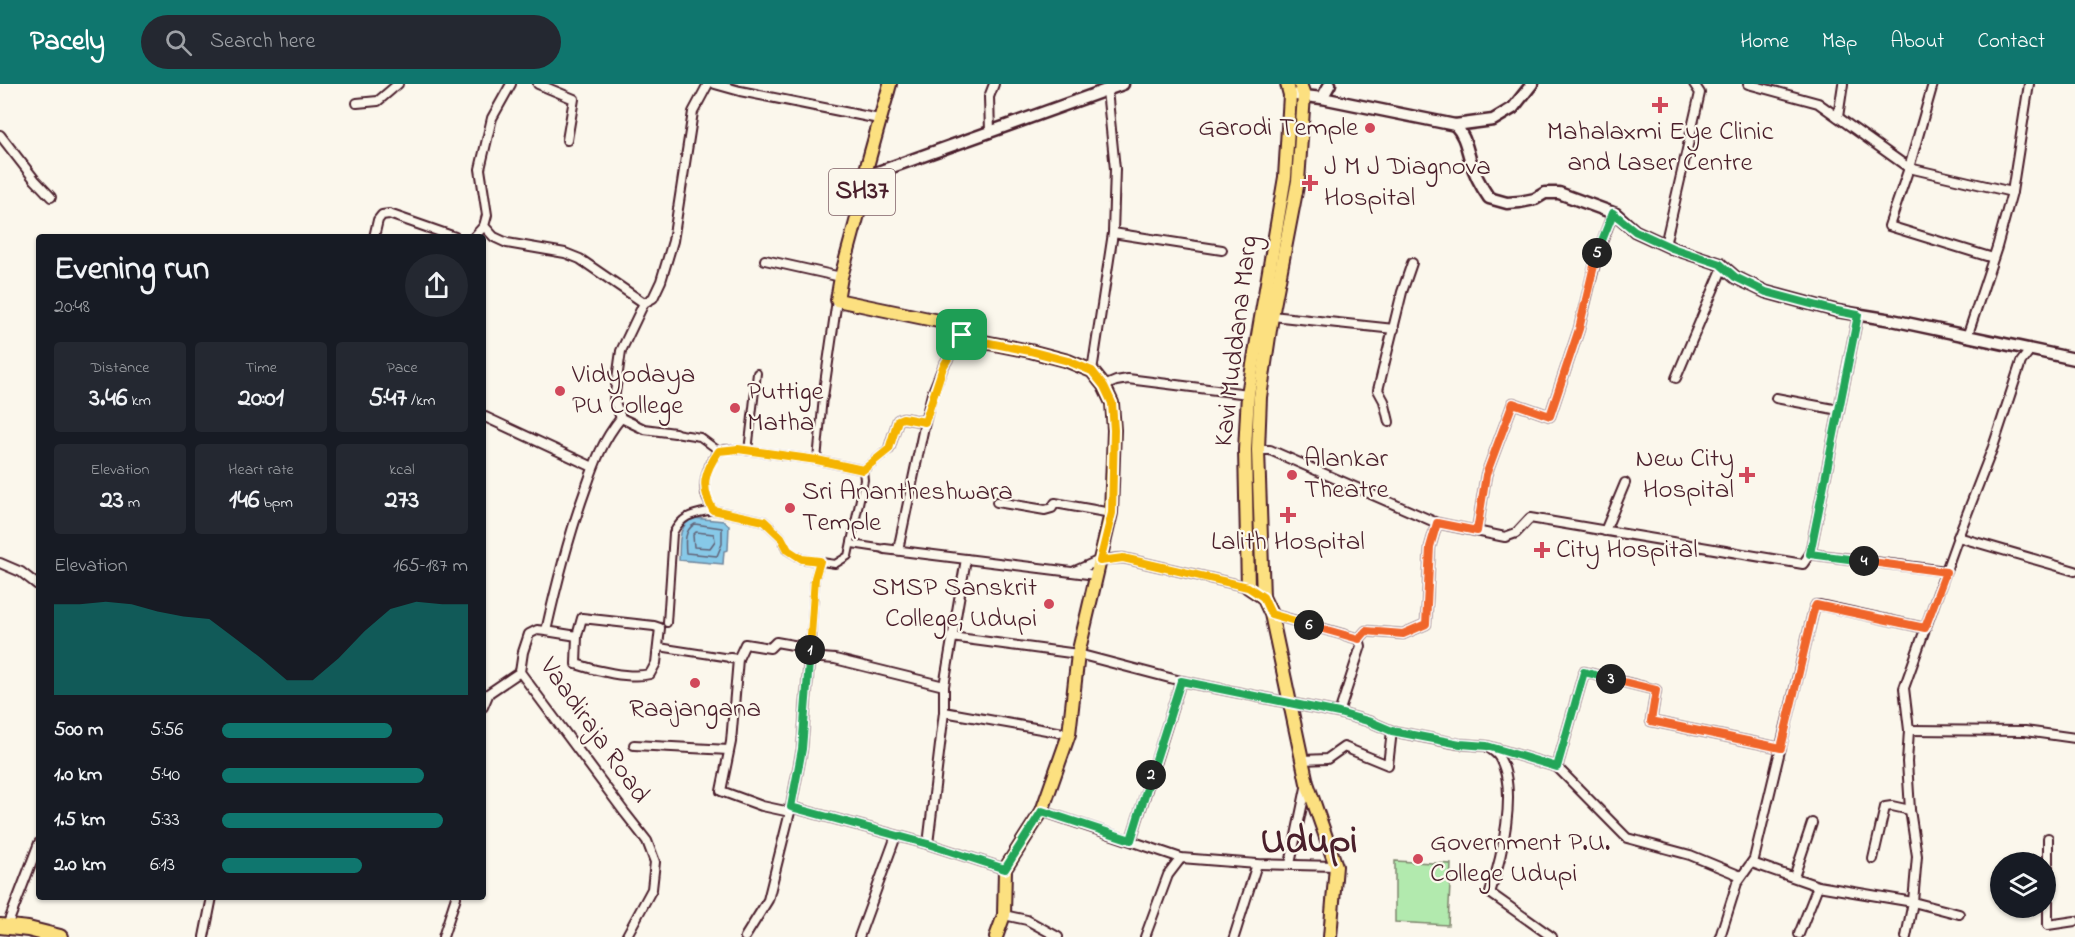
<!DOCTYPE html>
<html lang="en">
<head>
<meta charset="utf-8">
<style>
  body { margin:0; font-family:"Indie Flower",sans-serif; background:#242831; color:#f1f3f6; height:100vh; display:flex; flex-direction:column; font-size:22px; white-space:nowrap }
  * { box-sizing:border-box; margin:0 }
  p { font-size:20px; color:#9ea1a6 }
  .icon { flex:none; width:33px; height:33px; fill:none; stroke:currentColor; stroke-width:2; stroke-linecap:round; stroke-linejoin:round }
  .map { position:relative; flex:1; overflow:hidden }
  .panel { position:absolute; left:36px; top:150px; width:450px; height:666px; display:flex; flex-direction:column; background:#171b24; border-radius:6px; box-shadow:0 2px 4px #0004 }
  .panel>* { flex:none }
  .fabs { position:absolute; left:1990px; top:768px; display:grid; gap:12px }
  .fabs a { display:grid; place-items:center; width:66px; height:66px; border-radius:50%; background:#171b24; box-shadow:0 2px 4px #0004; font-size:30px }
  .pin { position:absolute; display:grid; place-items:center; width:51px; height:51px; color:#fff; margin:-26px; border-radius:12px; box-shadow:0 3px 9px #0006 }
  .km { position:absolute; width:30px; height:30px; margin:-15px; border-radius:50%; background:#222; color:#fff; font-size:16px; line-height:30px; text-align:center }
  .round { display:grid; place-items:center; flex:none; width:63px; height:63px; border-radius:32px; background:#242831 }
  .overview { display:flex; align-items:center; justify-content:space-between; height:102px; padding:0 18px }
  h1 { font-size:33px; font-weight:800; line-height:45px }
  .metrics { display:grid; grid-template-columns:repeat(3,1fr); gap:9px; height:102px; padding:6px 18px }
  .metrics div { display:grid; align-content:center; border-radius:6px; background:#242831; text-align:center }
  .metrics b { font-size:26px; font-weight:800 }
  .metrics small { font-size:16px; font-weight:400 }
  .metrics p { font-size:16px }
  .chart { height:168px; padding:12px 18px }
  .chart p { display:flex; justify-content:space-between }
  .chart svg { width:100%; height:108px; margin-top:6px; fill:#0f766e; opacity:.7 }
  ul { padding:0 18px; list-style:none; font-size:20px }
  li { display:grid; grid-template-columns:96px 72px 1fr; align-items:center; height:45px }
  li i { height:15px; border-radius:8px; background:#0f766e }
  header { display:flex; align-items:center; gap:36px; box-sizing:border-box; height:84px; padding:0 30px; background:#0f766e; color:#fff }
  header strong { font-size:28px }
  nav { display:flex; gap:33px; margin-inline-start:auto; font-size:21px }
  .search { width:420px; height:54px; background:#242831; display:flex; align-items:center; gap:15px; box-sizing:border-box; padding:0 21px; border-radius:33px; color:#9ea1a6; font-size:22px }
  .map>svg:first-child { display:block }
  .green { fill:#b2eaae; stroke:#7e846c; stroke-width:1.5 }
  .water { fill:#87c9e8; stroke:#6f859c; stroke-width:1.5 }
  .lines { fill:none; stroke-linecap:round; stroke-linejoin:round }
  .shore { stroke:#626377; stroke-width:1.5 }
  .pedestrian-casing { stroke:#4a1f2b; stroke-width:10 }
  .minor-casing { stroke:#4a1f2b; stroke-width:12 }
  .tertiary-casing { stroke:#4a1f2b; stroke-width:15 }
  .secondary-casing { stroke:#4a1f2b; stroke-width:15 }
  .primary-casing { stroke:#4a1f2b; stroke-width:16 }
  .trunk-casing { stroke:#4a1f2b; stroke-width:18 }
  .pedestrian { stroke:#fbf7ec; stroke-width:6 }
  .minor { stroke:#fbf7ec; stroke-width:8 }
  .tertiary { stroke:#fbf7ec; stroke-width:10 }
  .secondary { stroke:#fbf7ec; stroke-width:10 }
  .primary { stroke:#fce080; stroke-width:12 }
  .trunk { stroke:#fce080; stroke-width:14 }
  .split-1-casing { stroke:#fff; stroke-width:12 }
  .split-2-casing { stroke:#fff; stroke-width:12 }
  .split-3-casing { stroke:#fff; stroke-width:12 }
  .split-4-casing { stroke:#fff; stroke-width:12 }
  .split-5-casing { stroke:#fff; stroke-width:12 }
  .split-6-casing { stroke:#fff; stroke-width:12 }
  .split-7-casing { stroke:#fff; stroke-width:12 }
  .split-1 { stroke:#f5b400; stroke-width:8 }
  .split-2 { stroke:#22a559; stroke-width:8 }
  .split-3 { stroke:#22a559; stroke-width:8 }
  .split-4 { stroke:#f0652b; stroke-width:8 }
  .split-5 { stroke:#22a559; stroke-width:8 }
  .split-6 { stroke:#f0652b; stroke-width:8 }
  .split-7 { stroke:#f5b400; stroke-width:8 }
  .poi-dot { fill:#d1495b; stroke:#fbf7ec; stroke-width:2 }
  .labels { text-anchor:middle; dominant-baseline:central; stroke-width:4.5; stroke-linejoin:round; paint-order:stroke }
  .shield { fill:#fbf7ec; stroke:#7f6065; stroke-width:1.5 }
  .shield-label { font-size:26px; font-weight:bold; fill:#4a1f2b }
  .poi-label { font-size:27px; fill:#4a1f2b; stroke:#fbf7ec; text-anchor:start }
  .street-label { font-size:27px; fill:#4a1f2b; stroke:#fbf7ec }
  .town-label { font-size:39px; font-weight:bold; fill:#4a1f2b; stroke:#fbf7ec }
</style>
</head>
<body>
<header>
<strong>Pacely</strong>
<div class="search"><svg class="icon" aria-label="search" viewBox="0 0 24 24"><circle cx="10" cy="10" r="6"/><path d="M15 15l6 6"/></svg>Search here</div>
<nav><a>Home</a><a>Map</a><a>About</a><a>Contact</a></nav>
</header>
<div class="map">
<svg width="2075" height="853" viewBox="0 0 2075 853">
  <rect width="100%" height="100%" fill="#fbf7ec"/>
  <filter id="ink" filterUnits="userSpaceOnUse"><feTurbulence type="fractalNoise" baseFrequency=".0167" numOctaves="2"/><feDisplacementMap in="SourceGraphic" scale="12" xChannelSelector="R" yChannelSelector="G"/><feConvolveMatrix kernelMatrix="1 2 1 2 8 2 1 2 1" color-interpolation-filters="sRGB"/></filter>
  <g filter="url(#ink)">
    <path class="green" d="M1395,777L1451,780L1448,841L1395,838Z"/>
    <path class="water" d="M693,434L724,437L729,442L728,466L724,467L723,480L679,476C680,458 677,443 693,434Z"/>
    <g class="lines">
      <g class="shore">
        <path d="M695,440L722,444V460L717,472L686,469C685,458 684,446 695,440Z"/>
        <path d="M696,448L714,450L715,457L710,464L694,463L693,451Z"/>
      </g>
      <g class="pedestrian-casing">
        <g id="pedestrian">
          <path d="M675,349L700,353L719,367"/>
          <path d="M725,365H737L817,376L863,386L864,396L848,472L835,480L802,475L787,466L781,453L764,437L713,426C711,422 707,417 706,413C701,398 709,370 725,365Z"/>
          <path d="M748,367L757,289"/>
          <path d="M817,376L823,313"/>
          <path d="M863,386L889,365"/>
          <path d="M852,460L885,465"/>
          <path d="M667,539L673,449C683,430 694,430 713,426"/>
          <path d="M811,553L815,494L820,477"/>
          <path d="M659,563L730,574"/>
        </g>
      </g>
      <g class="minor-casing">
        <g id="minor">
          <path d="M511,0L492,34L480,85L487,131L484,142L494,153L507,159L565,169L580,175L644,219"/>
          <path d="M538,0L574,15L567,56"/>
          <path d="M715,0L740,7L879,35"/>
          <path d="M1748,0L1818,19L1909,84L2012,108"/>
          <path d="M1933,0L1909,84L1889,142L1993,174"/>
          <path d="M357,19L378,17L398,0"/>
          <path d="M1838,33L1843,0"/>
          <path d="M990,48L989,13L994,0"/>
          <path d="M0,51L35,96L51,113"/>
          <path d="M1113,149L1222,166"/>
          <path d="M374,153L378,136L382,131L389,130L455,153"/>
          <path d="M474,153L484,142"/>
          <path d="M1665,161L1700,9L1694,0"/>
          <path d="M765,176L841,193"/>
          <path d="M1272,232L1394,245"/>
          <path d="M1967,253L1997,163L2012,108L2029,0"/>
          <path d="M1092,287L1113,149L1115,85L1107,6"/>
          <path d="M1676,294L1723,183"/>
          <path d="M1104,302L1116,297L1128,295L1248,310"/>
          <path d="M823,313L837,216"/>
          <path d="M1776,314L1839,326"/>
          <path d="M483,332L593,383"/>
          <path d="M621,334C603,356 595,378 586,404C569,451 557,498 546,547L537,546L529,550L523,568L520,588L625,729L647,757L655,778L652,805L626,853"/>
          <path d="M621,334L614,316L621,267L644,219L653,214L661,197L673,157L693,28L708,0"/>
          <path d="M621,334L644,345L675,349"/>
          <path d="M1389,338L1384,317L1378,306L1402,208L1412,179"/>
          <path d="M889,365L898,336L903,334L925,338"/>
          <path d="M1258,366H1270L1437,439L1505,453L1516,449L1530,434L1803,480L1810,470L1858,231"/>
          <path d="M997,418L1045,426L1052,424L1055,419L1111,429"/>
          <path d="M1477,447L1486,391L1513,319L1550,332L1579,245L1597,171L1613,129"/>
          <path d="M1605,447L1625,399"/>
          <path d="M1958,453L2075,487"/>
          <path d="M885,465L1096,491"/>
          <path d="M898,466L925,338L932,310L943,283L962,251"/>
          <path d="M1810,470L1946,487"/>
          <path d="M0,479L21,488L39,502"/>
          <path d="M1075,487L1100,476L1123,474L1248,503"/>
          <path d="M1271,530L1359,555"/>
          <path d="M546,547L577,552L576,580C596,587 630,595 650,590L656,579L660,544L654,542L582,534L577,552"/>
          <path d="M951,553L1078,570L1181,597L1339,629L1371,638L1392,647L1459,660L1487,662L1557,683L1584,588L1656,606L1651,637L1781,664"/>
          <path d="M1359,555L1366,547L1403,550L1426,540L1430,463L1437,439"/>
          <path d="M809,573L835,575L944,602"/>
          <path d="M730,574L738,575L731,658L721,707L762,722L790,728"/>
          <path d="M738,575L745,560L770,564L776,558L810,564"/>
          <path d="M483,623L489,609L520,588"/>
          <path d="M944,628L1069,650"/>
          <path d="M1339,629L1361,562L1359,555"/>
          <path d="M1909,646L2025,647L2075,654"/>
          <path d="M634,661L729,666"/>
          <path d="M1489,664C1492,666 1497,670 1499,673C1519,705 1501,776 1490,809L1552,853"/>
          <path d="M1302,676L1327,675L1344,663L1388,681L1392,647"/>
          <path d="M1557,683L1627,754L1690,771L1741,792"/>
          <path d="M791,723L928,760L1005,785"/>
          <path d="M1042,727L1181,774L1257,780L1336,782"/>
          <path d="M2048,754V841L2075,837"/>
          <path d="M1131,756L1181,597"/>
          <path d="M928,760L944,628V602L966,475"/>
          <path d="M1873,775L1885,723L1892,722L1910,726"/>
          <path d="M1752,779L1818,802L1913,818L1906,853"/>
          <path d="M1290,780L1307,699"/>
          <path d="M1794,793L1812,739"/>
          <path d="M1959,830L1913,818L1917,772L1910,726L1907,678L1909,646L1904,604L1958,453L1993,363L2021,278L2030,266"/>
          <path d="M1004,831L1027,836L1058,853"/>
          <path d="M7,842L39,759"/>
          <path d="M1799,850L1818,802"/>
          <path d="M204,853L212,813"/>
          <path d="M443,853L456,813"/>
          <path d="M745,853L768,816L790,728L802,665L811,553"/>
          <path d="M859,853L896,752"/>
          <path d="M1145,853L1168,791L1181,774"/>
          <path d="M1234,853L1257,780"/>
          <path d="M1720,853L1737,799L1754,775L1814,525L1816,521H1820L1925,544"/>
        </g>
      </g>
      <g class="tertiary-casing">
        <g id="tertiary">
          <path d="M1296,11L1322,14L1455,41L1493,36L1513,24L1532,0"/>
          <path d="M1322,14L1330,0"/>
          <path d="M1455,41C1465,52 1466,62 1470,75C1474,89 1480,101 1489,114L1507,119L1520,118L1535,115L1545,109H1559L1616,130L1635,147L1672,164L1720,180L1735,193L1766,208L1837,227L1892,236L2075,275"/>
        </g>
      </g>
      <g class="secondary-casing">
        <path id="secondary" d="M864,93L1123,0"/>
      </g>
      <g class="primary-casing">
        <g id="primary">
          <path d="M890,0L864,93L860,123L841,193L837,216L948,239C957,243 961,250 969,255L1030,267L1068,277L1092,287L1104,302L1112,319L1114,346L1111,429L1078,570L1069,650L1042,727L1005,785L1004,831L996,853"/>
          <path d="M1300,0L1304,11L1298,97L1272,232L1260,313L1258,366L1263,513L1271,530L1307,699L1336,782L1330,853"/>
          <path d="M1263,513L1248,503L1245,366L1248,310L1285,93L1290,11L1287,0"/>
        </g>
      </g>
      <g class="trunk-casing">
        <path id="trunk" d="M0,842L28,845L60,853"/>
      </g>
      <use href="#pedestrian" class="pedestrian"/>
      <use href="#minor" class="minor"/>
      <use href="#tertiary" class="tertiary"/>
      <use href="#secondary" class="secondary"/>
      <use href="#primary" class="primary"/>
      <use href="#trunk" class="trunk"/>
    </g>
  </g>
  <g class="lines" filter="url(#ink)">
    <g class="split-1-casing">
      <path id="split-1" d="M810,566L815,494L820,477L802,475L788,466L781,453L764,437L713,426C700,403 704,388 719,367L738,365L817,376L863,386L889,365L898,336L903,334L925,338L943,283L962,251"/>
    </g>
    <g class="split-2-casing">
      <path id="split-2" d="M810,566L802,665L791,723L928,760L1005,785L1042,727L1131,756L1151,691"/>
    </g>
    <g class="split-3-casing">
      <path id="split-3" d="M1151,691L1181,597L1339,629L1371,638L1392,647L1460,660L1487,662L1557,683L1584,588L1611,595"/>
    </g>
    <g class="split-4-casing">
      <path id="split-4" d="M1611,595L1656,606L1651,637L1781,664L1814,525L1816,521L1925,544L1946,488L1864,477"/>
    </g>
    <g class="split-5-casing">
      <path id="split-5" d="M1597,169L1613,129L1635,147L1672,164L1720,180L1735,193L1766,208L1837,227L1858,231L1810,470L1864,477"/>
    </g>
    <g class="split-6-casing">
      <path id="split-6" d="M1309,541L1359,555L1366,547L1403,550L1426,540L1430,463L1437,439L1477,447L1486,391L1513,319L1550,332L1579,245L1597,169"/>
    </g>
    <g class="split-7-casing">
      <path id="split-7" d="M962,251L969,255L1030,267L1068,277L1092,287L1104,302L1112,319L1114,346L1112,429L1100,477L1123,474L1248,503L1263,513L1271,530L1309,541"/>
    </g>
    <use href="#split-1" class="split-1"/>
    <use href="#split-2" class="split-2"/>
    <use href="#split-3" class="split-3"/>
    <use href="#split-4" class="split-4"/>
    <use href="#split-5" class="split-5"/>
    <use href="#split-6" class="split-6"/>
    <use href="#split-7" class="split-7"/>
  </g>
  <g class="poi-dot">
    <path d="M1657 12h6v6h6v6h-6v6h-6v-6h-6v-6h6z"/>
    <circle cx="1370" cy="44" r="6"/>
    <path d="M1307 90h6v6h6v6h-6v6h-6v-6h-6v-6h6z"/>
    <circle cx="560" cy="307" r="6"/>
    <circle cx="735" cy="324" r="6"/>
    <circle cx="1292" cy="391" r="6"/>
    <path d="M1744 382h6v6h6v6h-6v6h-6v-6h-6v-6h6z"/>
    <circle cx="790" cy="424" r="6"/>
    <path d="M1285 422h6v6h6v6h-6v6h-6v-6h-6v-6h6z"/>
    <path d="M1539 457h6v6h6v6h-6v6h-6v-6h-6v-6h6z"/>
    <circle cx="1049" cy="520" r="6"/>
    <circle cx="695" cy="599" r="6"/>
    <circle cx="1418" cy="775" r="6"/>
  </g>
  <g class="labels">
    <rect class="shield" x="829" y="85" width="66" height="46" rx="4.5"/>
    <g class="shield-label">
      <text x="862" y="108">SH37</text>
    </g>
    <g class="poi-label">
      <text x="1358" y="44" text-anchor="end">Garodi Temple</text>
      <text x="1660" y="48" text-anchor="middle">Mahalaxmi Eye Clinic<tspan x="1660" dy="31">and Laser Centre</tspan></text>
      <text x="1324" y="83">J M J Diagnova<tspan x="1324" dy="31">Hospital</tspan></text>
      <text x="572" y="291">Vidyodaya<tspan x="572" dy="31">PU College</tspan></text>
      <text x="747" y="308">Puttige<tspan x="747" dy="31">Matha</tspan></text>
      <text x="1304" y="375">Alankar<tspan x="1304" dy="31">Theatre</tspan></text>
      <text x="1734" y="375" text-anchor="end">New City<tspan x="1734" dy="31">Hospital</tspan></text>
      <text x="802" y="408">Sri Anantheshwara<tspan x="802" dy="31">Temple</tspan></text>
      <text x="1288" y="458" text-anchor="middle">Lalith Hospital</text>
      <text x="1556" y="466">City Hospital</text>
      <text x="1037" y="504" text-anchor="end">SMSP Sanskrit<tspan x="1037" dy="31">College, Udupi</tspan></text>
      <text x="695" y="625" text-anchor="middle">Raajangana</text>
      <text x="1430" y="759">Government P.U.<tspan x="1430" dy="31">College Udupi</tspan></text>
    </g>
    <g class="street-label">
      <text transform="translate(1237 257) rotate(-83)">Kavi Muddana Marg</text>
      <text transform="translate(594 647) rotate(55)">Vaadiraja Road</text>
    </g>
    <g class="town-label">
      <text x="1309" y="758">Udupi</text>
    </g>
  </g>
</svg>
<div class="fabs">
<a><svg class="icon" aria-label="layers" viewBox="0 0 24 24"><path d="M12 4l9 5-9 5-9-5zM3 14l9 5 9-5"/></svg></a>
</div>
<div class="pin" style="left:962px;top:251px;background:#1e9e55"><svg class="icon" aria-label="arrive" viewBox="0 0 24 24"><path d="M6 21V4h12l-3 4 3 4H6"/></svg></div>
<b class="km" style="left:810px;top:566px">1</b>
<b class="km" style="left:1151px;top:691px">2</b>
<b class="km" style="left:1611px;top:595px">3</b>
<b class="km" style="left:1864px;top:477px">4</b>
<b class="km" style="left:1597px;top:169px">5</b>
<b class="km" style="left:1309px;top:541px">6</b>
<section class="panel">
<div class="overview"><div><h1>Evening run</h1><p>20:48</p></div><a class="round"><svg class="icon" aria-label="share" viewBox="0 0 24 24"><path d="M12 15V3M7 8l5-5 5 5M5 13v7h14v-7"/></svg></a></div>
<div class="metrics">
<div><p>Distance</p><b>3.46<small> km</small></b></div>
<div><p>Time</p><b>20:01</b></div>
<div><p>Pace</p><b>5:47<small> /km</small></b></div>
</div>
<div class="metrics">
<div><p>Elevation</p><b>23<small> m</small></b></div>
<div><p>Heart rate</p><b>146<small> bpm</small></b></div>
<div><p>kcal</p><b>273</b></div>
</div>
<div class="chart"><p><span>Elevation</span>165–187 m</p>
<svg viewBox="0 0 160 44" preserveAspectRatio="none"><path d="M0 44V7L10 7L20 6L30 7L40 10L50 12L60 13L70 21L80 29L90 38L100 38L110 29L120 18L130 9L140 6L150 7L160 7V44z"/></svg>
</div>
<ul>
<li><b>500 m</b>5:56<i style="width:69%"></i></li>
<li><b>1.0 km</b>5:40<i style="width:82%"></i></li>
<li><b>1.5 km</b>5:33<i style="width:90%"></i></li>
<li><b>2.0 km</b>6:13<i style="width:57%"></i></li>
</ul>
</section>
</div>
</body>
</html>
